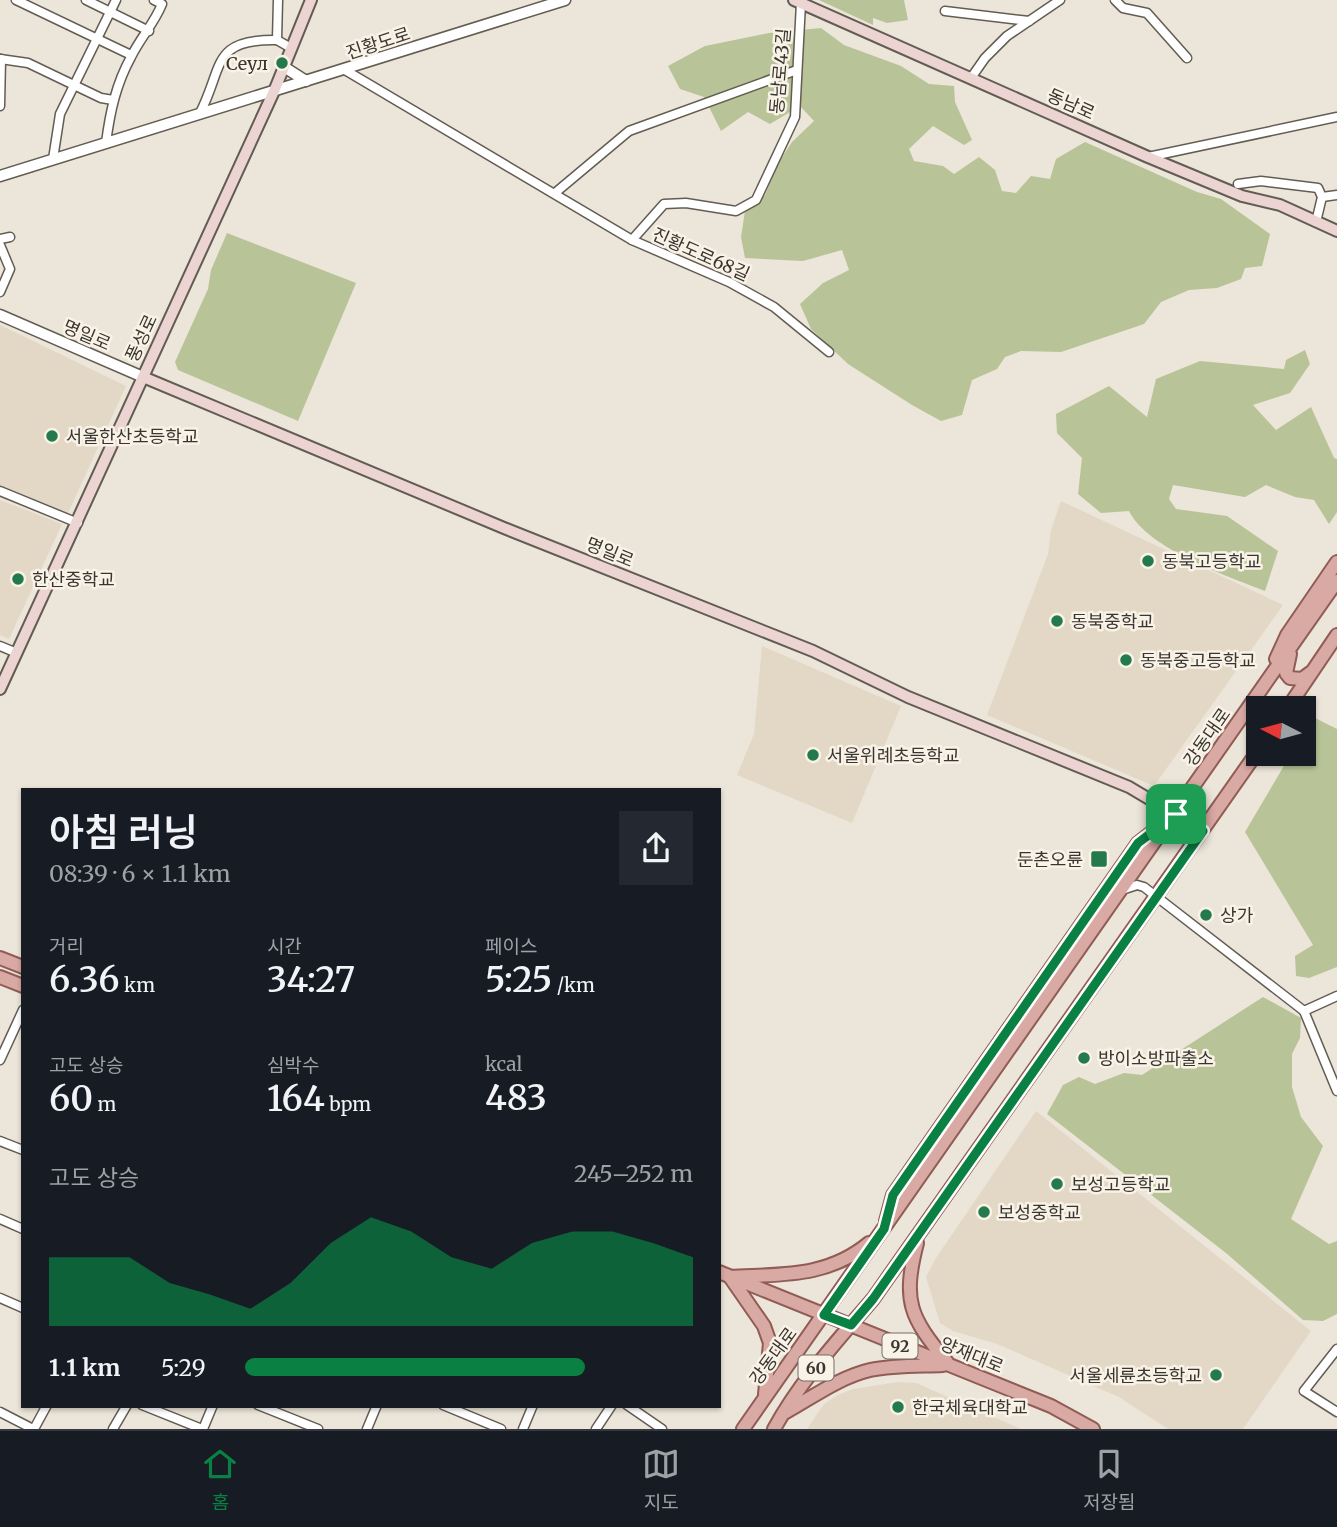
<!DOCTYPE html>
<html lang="ko">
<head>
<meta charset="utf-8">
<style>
  body { margin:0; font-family:Merriweather,"Noto Sans KR",serif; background:#242831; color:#f1f3f6; height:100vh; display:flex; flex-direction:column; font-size:26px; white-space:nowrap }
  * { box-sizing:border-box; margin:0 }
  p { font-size:23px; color:#9ea1a6 }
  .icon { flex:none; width:38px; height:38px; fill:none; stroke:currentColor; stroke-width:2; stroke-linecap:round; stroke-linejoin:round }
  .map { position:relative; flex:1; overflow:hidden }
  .drawer { position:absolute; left:21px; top:788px; width:700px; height:620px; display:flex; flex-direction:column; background:#171b24; border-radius:0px; box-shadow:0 2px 5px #0004 }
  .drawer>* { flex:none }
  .needle { width:46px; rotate:276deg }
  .fabs { position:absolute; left:1246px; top:696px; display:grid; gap:14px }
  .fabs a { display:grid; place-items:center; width:70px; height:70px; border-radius:0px; background:#171b24; box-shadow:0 2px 5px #0004; font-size:35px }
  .pin { position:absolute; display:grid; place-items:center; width:60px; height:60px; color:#fff; margin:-30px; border-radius:14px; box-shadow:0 4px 10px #0006 }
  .round { display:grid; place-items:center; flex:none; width:74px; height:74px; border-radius:0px; background:#242831 }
  .overview { display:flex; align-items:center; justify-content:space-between; height:119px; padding:0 28px }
  h1 { font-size:38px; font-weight:600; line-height:52px }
  .figures { display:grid; grid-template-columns:repeat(3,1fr); gap:10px; height:119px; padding:7px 28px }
  .figures div { display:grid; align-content:center }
  .figures b { font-size:35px; font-weight:600 }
  .figures small { font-size:19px; font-weight:400 }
  .figures p { font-size:19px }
  .chart { height:196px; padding:14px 28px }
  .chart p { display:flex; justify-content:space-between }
  .chart svg { width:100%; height:126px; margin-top:7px; fill:#0b8043; opacity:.7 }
  ul { padding:0 28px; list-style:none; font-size:23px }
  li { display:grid; grid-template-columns:112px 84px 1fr; align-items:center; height:52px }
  li i { height:18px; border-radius:9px; background:#0b8043 }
  .tabs { display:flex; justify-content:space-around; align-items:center; height:98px; border-top:2px solid #363941; background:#171b24; font-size:19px; color:#9ea1a6 }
  .tabs a { display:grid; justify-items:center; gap:4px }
  .tabs .on { color:#0b8043 }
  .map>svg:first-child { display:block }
  .built { fill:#e3d8c6 }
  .green { fill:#b8c497 }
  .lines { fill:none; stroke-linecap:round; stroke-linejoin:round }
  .minor-casing { stroke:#625c52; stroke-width:11 }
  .tertiary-casing { stroke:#625c52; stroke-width:13 }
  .secondary-casing { stroke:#625c52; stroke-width:14 }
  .primary-casing { stroke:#905c55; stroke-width:16 }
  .minor { stroke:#fff; stroke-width:8 }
  .tertiary { stroke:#fff; stroke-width:10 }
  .secondary { stroke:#ecd4d2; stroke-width:10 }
  .primary { stroke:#d9a9a4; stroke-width:12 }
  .route-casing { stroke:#fff; stroke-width:14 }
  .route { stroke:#0b8043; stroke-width:9 }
  .poi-dot { fill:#257a4d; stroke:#f9f2e6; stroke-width:2.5 }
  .labels { text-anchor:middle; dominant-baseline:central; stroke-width:5; stroke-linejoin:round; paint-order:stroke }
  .shield { fill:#f9f2e6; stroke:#736e68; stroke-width:2 }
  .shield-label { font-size:16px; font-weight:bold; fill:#393632 }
  .street-label { font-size:18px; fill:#393632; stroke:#f9f2e6 }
  .poi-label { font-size:18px; fill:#393632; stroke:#f9f2e6; text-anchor:start }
</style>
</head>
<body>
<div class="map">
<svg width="1337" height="1429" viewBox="0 0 1337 1429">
  <rect width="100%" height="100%" fill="#ece5d9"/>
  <g class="built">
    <path d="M0,325L126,386L68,513L0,486Z"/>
    <path d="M0,500L62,524L9,639L0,635Z"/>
    <path d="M1061,501L1283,605L1154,786L987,715L1048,554L1051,530Z"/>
    <path d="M762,646L901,706L852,823L737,775L754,734Z"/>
    <path d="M1036,1111L1311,1331L1243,1429H1168L1119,1397L997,1344L953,1331L940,1323L926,1277L936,1258Z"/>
    <path d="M898,1382L916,1383L1021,1429H807L824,1404L838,1395L853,1389Z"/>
  </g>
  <g class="green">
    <path d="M819,0H904L908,20L887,23L873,18V25Z"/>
    <path d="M821,28L844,45L901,66L929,84L954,86L955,102L972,140L964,145L933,126L909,149L914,161L943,166L954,174L979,157L995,170L1002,191L1016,193L1031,176L1050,179L1056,159L1085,142L1197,192L1221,199L1270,234L1262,266L1245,268L1241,279L1217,288L1189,290L1161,302L1144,324L1061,352L1021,351L1005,357L997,369L972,380L962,415L941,421L912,405L848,364L811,329L800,304L823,283L849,270L842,250L803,261L745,258L741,237L745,211L765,195L779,162L792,142L814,121L800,106L770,124L748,112L721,131L704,97L680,89L668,66L705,46L769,33Z"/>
    <path d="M227,233L356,283L298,421L178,370L175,362L208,289L211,270Z"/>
    <path d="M1305,350L1310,364L1290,393L1253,405L1276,430L1311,407L1334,458L1337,459V512L1329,524L1314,500L1295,497L1266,485L1245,497L1173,485L1169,499L1176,509L1227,516L1278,551L1265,591C1227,576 1148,549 1129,511L1101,513L1078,494L1082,458L1057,433L1056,414L1109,386L1147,417L1156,379L1200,361L1284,369L1286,360Z"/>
    <path d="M1313,717L1337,729V967L1309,978L1296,976L1295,956L1313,945L1245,832L1291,754H1304V733Z"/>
    <path d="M1263,997L1301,1018L1300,1038L1292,1054V1087L1301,1117L1323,1146L1291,1219L1329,1244L1337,1241V1314L1323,1321L1303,1320L1226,1253L1047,1114L1063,1085L1079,1077L1095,1084L1124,1073L1142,1075Z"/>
  </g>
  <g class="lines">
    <g class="minor-casing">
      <g id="minor">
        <path d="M16,0L131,55"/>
        <path d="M86,0L149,31"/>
        <path d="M278,0L277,40L291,48"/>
        <path d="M1115,0L1123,8L1147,13L1187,58"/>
        <path d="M945,11L1029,21"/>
        <path d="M0,59L28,63L101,98L113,100"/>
        <path d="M345,70L632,240L729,282L774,307L829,352"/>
        <path d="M971,78L985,58L1007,36L1060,0"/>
        <path d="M0,106L1,59"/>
        <path d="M200,113C224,66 211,39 277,40"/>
        <path d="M106,143C110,112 116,84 131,57C140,38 154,24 162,4L154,0"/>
        <path d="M1148,157L1337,117"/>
        <path d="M53,159L60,114L116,0"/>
        <path d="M1238,184L1261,181L1318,188L1322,197L1316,222"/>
        <path d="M555,193L629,131L797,70"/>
        <path d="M1322,197L1337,195"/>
        <path d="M0,239L10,237"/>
        <path d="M632,240L664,204L686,203L736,211L756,200L795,117L801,3"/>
        <path d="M0,245L10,269L0,292"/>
        <path d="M0,491L78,523"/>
        <path d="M0,646L17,653"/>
        <path d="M1122,890L1137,885L1144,887L1304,1011L1337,996"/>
        <path d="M1304,1011L1337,1091"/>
        <path d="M0,1060L23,1010"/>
        <path d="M0,1141L23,1150"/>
        <path d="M0,1219L23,1229"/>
        <path d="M0,1298L23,1308"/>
        <path d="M1337,1349L1304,1391L1337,1412"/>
        <path d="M142,1405L202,1429"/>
        <path d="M258,1405L318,1429"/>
        <path d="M443,1405L501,1429"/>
        <path d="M627,1405L662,1429"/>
        <path d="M0,1412L33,1429"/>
        <path d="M34,1429L47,1405"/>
        <path d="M113,1429L127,1405"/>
        <path d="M203,1429L213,1405"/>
        <path d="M367,1429L377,1405"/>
        <path d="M523,1429L533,1405"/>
        <path d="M596,1429L612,1405"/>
      </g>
    </g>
    <g class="tertiary-casing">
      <g id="tertiary">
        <path d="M284,67L306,81"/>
        <path d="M0,176L565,0"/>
        <path d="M0,315L143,377"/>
      </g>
    </g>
    <g class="secondary-casing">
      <g id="secondary">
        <path d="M794,0L1148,157L1242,196L1280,205L1337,231"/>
        <path d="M143,377L504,528L813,651L908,697L1129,787L1203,831"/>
        <path d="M0,689L275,89L311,0"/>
      </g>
    </g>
    <g class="primary-casing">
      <g id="primary">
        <path d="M1290,654L1286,673L1290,678L1302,679L1310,673"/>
        <path d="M1276,659L1287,635L1337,562"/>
        <path d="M1287,709L1337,635"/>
        <path d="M0,958L23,967"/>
        <path d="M0,977L23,986"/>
        <path d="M886,1221L893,1195L1138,843L1164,823"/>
        <path d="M917,1243C902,1302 910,1317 947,1362"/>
        <path d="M719,1272L1051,1406L1093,1429"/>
        <path d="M730,1277C781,1274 827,1278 869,1243"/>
        <path d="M730,1277L764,1326L770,1343L765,1394"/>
        <path d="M786,1412C813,1397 840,1377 870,1370C894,1365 919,1366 943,1365"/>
        <path d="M743,1429L1337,581"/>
        <path d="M774,1429C800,1381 838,1340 873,1299L1258,751"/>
      </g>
    </g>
    <use href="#minor" class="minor"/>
    <use href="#tertiary" class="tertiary"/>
    <use href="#secondary" class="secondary"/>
    <use href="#primary" class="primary"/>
  </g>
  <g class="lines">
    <g class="route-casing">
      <path id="route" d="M1176,814L1203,831L873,1299L851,1325L824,1315L884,1229L893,1195L1138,843Z"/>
    </g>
    <use href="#route" class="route"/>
  </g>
  <g class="poi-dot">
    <circle cx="282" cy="63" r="7"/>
    <circle cx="52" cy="436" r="7"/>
    <circle cx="1148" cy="561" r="7"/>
    <circle cx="18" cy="579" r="7"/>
    <circle cx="1057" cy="621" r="7"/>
    <circle cx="1126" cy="660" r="7"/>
    <circle cx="813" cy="755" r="7"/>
    <rect x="1090" y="850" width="18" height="18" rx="3.5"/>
    <circle cx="1206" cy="915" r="7"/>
    <circle cx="1084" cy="1058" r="7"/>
    <circle cx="1057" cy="1184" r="7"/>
    <circle cx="984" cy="1212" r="7"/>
    <circle cx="1216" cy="1375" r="7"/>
    <circle cx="898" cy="1407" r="7"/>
  </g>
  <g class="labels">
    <g class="shield">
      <rect x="882.5" y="1333.5" width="35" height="25" rx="5"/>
      <rect x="798.5" y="1355.5" width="35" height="25" rx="5"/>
    </g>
    <g class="shield-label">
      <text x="900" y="1346">92</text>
      <text x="816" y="1368">60</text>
    </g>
    <g class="street-label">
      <text transform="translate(378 43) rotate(-18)">진황도로</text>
      <text transform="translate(780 71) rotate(-85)">동남로43길</text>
      <text transform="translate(1071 104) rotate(24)">동남로</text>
      <text transform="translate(701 254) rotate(24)">진황도로68길</text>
      <text transform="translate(87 335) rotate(23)">명일로</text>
      <text transform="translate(141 338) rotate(-65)">풍성로</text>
      <text transform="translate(610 552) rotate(22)">명일로</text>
      <text transform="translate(1207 737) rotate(-55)">강동대로</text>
      <text transform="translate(972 1355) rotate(22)">양재대로</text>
      <text transform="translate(773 1356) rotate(-54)">강동대로</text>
    </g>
    <g class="poi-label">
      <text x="268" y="63" text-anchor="end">Сеул</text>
      <text x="66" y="436">서울한산초등학교</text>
      <text x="1162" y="561">동북고등학교</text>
      <text x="32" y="579">한산중학교</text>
      <text x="1071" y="621">동북중학교</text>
      <text x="1140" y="660">동북중고등학교</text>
      <text x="827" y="755">서울위례초등학교</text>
      <text x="1083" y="859" text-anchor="end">둔촌오륜</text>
      <text x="1220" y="915">상가</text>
      <text x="1098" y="1058">방이소방파출소</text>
      <text x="1071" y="1184">보성고등학교</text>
      <text x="998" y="1212">보성중학교</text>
      <text x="1202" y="1375" text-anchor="end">서울세륜초등학교</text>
      <text x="912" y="1407">한국체육대학교</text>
    </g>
  </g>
</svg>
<div class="fabs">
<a><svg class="needle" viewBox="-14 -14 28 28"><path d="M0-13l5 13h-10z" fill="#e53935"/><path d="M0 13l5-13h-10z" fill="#9ea1a6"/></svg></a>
</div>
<div class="pin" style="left:1176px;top:814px;background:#1e9e55"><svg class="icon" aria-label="arrive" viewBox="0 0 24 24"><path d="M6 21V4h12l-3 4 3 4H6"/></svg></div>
<section class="drawer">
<div class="overview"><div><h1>아침 러닝</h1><p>08:39 · 6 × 1.1 km</p></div><a class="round"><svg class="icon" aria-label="share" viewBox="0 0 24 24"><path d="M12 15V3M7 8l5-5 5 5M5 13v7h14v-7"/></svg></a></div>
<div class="figures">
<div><p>거리</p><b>6.36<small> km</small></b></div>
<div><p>시간</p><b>34:27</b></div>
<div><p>페이스</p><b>5:25<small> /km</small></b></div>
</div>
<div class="figures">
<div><p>고도 상승</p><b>60<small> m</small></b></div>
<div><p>심박수</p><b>164<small> bpm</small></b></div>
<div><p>kcal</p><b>483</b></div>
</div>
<div class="chart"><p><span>고도 상승</span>245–252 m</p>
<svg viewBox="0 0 160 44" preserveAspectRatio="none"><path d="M0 44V20L10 20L20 20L30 29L40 33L50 38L60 29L70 15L80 6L90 11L100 20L110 24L120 15L130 11L140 11L150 15L160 20V44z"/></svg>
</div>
<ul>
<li><b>1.1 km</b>5:29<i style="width:76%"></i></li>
</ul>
</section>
</div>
<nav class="tabs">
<a class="on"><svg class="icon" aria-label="home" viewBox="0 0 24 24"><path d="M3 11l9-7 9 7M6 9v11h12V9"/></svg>홈</a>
<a><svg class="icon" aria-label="map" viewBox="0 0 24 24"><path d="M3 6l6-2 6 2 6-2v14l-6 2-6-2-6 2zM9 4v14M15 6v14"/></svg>지도</a>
<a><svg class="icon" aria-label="saved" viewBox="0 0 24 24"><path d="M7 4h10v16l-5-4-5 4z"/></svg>저장됨</a>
</nav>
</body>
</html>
